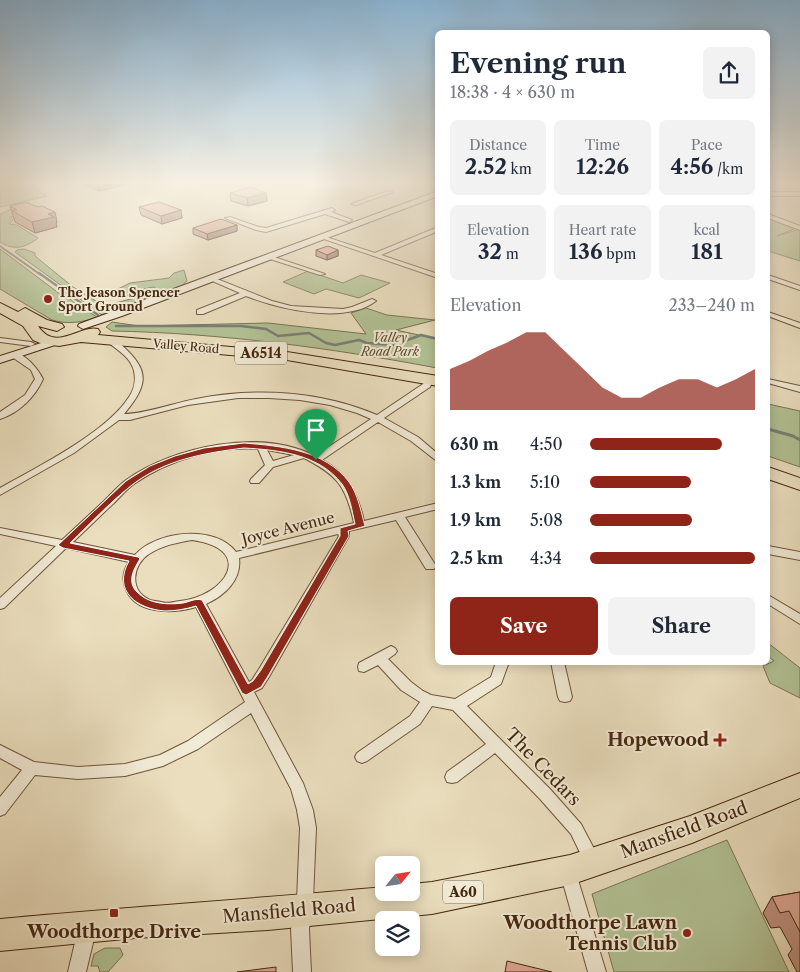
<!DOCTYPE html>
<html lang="en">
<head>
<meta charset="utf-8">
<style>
  body { margin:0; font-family:"Libre Caslon Text",serif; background:#f2f2f3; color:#1f2937; height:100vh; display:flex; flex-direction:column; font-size:19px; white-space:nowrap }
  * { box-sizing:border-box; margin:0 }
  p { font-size:16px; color:#747a83 }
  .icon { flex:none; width:28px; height:28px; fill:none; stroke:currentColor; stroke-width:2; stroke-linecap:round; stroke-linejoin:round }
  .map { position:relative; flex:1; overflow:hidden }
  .sheet { position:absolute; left:435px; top:30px; width:335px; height:635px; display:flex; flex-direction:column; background:#fff; border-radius:8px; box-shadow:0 2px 12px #0003 }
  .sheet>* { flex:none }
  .needle { width:32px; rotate:60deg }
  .controls { position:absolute; left:375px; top:856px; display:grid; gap:10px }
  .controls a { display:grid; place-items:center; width:45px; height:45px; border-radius:8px; background:#fff; box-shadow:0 2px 12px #0003; font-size:25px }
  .pin { position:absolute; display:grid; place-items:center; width:42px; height:42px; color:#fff; margin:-51px -21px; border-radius:50% 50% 50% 0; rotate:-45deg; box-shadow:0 0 5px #0007 }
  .pin .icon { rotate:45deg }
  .round { display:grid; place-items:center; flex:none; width:52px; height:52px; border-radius:8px; background:#f2f2f3 }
  .summary { display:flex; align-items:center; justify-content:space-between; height:85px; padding:0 15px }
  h1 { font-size:28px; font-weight:700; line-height:38px }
  .stats { display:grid; grid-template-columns:repeat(3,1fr); gap:8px; height:85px; padding:5px 15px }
  .stats div { display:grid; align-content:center; border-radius:8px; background:#f2f2f3; text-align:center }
  .stats b { font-size:21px; font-weight:700 }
  .stats small { font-size:14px; font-weight:400 }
  .stats p { font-size:14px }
  .chart { height:140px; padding:10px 15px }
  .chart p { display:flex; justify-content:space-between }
  .chart svg { width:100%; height:90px; margin-top:5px; fill:#8f2418; opacity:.7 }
  .cta { display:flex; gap:10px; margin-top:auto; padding:10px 15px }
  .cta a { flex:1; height:58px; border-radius:8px; background:#8f2418; color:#fff; font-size:20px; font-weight:700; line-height:58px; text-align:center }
  .cta a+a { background:#f2f2f3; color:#1f2937 }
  ul { padding:0 15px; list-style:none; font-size:16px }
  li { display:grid; grid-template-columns:80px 60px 1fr; align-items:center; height:38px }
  li i { height:12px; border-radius:6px; background:#8f2418 }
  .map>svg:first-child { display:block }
  .green { fill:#b2c295; stroke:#7c7452 }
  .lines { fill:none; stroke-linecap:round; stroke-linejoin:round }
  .stream-far2 { stroke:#7b7f77; stroke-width:2 }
  .stream-far1 { stroke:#7b7f77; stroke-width:2.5 }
  .stream { stroke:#7b7f77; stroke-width:3 }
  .street-casing { stroke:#6f553a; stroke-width:2 }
  .secondary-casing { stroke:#46270e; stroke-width:2 }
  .highway-casing { stroke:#46270e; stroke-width:2 }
  .street { fill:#f1ead5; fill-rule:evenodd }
  .secondary { fill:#f1ead5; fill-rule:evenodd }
  .highway { fill:#eadebe; fill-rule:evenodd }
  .wall { fill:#bf9080; stroke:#46270e }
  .shaded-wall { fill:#9b7668; stroke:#46270e }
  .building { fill:#dea895; stroke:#46270e }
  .route { fill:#8f2418; stroke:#fff; fill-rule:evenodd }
  .poi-dot { fill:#8f2418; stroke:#f1ead5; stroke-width:2 }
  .labels { text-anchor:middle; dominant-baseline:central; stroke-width:4; stroke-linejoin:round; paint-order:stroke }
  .far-poi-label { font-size:12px; font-weight:bold; fill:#46270e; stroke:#f1ead5; text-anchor:start }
  .far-park-label { font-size:12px; font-style:italic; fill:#614e30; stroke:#f1ead5 }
  .far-street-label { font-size:12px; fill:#46270e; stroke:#f1ead5 }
  .shield { fill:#f1ead5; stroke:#79624a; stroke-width:1 }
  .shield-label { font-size:14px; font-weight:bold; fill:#46270e }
  .street-label { font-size:15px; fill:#46270e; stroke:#f1ead5 }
  .near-poi-label { font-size:18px; font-weight:bold; fill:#46270e; stroke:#f1ead5; text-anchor:end }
  .near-street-label { font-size:18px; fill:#46270e; stroke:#f1ead5 }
</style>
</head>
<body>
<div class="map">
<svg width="800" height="972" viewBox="0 0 800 972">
  <rect width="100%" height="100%" fill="#eadebe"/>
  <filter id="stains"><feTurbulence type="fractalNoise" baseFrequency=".004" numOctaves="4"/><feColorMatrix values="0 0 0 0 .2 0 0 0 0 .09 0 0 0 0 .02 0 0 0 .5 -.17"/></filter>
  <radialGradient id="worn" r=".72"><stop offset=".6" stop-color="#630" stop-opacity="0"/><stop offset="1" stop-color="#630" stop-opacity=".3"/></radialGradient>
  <g class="green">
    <path d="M0,184C9,184 22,182 30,184C37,187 40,193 47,196L0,207Z"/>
    <path d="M12,209L20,214L11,217L13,220L9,224L17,225L38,238C25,248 14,251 0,242V214Z"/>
    <path d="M768,218L796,228L777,236L800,229V261L768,251Z"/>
    <path d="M0,249L60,294L63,293L76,304L97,317C84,322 68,325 52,320L0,289Z"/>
    <path d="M24,249L35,253V256L73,287L104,306L161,291L153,287L132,292L126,297L118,296L112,292L130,283L169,278L174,273L184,270L187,281C171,297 125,310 102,315L15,252L17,250Z"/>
    <path d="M308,271L343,283L361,275L390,283L359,298L326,289L314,294L283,282Z"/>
    <path d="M366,308L387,315L435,320L396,330L437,339V368C331,348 220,333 112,331L106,327L112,322L139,326L268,323L366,334L351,313Z"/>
    <path d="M768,404L800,411V467L768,456Z"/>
    <path d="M768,643L800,668V698L770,683L763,666L774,661L768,656Z"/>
    <path d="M727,840L789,972H614L592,894Z"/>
    <path d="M105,948H120L123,955L108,972H100L98,966H91L94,954Z"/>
  </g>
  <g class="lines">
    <path class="stream-far2" d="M0,246L41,275"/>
    <g class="stream-far1">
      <path d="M39,273L98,315"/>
      <path d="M116,326H241L266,329L278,336L309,333L326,343L335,345L359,340L367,343L394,345L421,335L438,339"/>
    </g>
    <path class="stream" d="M768,429L793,436L800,440"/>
    <g class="street-casing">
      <g id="street">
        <path d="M388,191L393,192L356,205L351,204Z"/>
        <rect x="768" y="192" width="32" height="4"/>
        <path d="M332,208L335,210L331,212L352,220L349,222L325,214L266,232L256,230L225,218L230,217L259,227L266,228Z"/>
        <path d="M768,214L800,226V230L768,218Z"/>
        <path d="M438,227V231L381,255L438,274V278L318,237L323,236L375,253Z"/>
        <path d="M267,256H271L325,274L320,275L267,258Z"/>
        <path d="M768,275L800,286V290L768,279Z"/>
        <path d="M212,277L272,301L291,306L343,309L352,307L372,299L376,301C345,325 279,309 246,296L203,314H197V310L240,293L210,280V278Z"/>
        <path d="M768,312L800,323V328L768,316Z"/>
        <path d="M0,338L31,342L35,344L31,346L0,342Z"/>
        <path d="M109,339H115C147,367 153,380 124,414C145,414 174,403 196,399C255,387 321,391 377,415L423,384L426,378H429L433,380L430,387L384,418L418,437L438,454V462L411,441L378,422L322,460C347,473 358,494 364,521L438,503V509L405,517L436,566L434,569H426L396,520L349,531V536L269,677L262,688L254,692L303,783L313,810L316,828L313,900L309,929L311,972H293L291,929L297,900L300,828L297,810L291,789L251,713L198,749L163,766L125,776L78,779L35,775L5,814L0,816V797L22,770L0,758V745L34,762L78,767L125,764L160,755L188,741L245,702L196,607C172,614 134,615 125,587C122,578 124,569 129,562L66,548L4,608L0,609V598L56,546L0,534V528L62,540C76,527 90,514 104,501C111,494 118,486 126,480C174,446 261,428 315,456L371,419L357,413L330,405L300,400L269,398H238L188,405L130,420H119L74,453L0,495V488C37,467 106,433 129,397C134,390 136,380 134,371C131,358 119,351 109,343ZM258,449L265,465L251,479L250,481L251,483H259L273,467L304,458C337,475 346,486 354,523L236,552C215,524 156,531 135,555L73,542C87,529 100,516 114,503C121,496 127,489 134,484C169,460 215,446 258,449ZM267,450L294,455L273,461ZM338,534L339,536L259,669L252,680L249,682L206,604C224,596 242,580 239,558ZM192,540C256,549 226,596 180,601C173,602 167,604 161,602C157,601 153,601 150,600C129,591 132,565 149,554C163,545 176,543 192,540Z"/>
        <path d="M12,353C25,352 38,369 43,379C35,397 19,413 0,419V412L25,395L35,379L31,370L12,357Z"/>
        <path d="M768,379L800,386V392L768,383Z"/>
        <path d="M768,546L800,552V560L768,554Z"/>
        <path d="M768,595L800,614V624L768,604Z"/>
        <path d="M391,646L395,648L397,651L395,654L388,659L411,682L423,691L431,695L455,699L491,677L496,662H509L501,684L467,706L550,789L581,824L601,862L599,867L593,870L587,867L571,834L540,799L495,753L457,782L452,783L447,782L445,777L447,772L486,744L453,710L432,706L420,724L367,761L362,763L357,761L355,757L357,753L410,716L420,702L401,690L378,665L364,672L359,671L358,667L359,663Z"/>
        <path d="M551,662H564L572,697L570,701L565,702L560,701L558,697Z"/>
        <path d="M570,864L576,866L579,883L606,972H588L563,883L562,872L564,866Z"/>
        <path d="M87,921L93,924L96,930L86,972H68L78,930L81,924Z"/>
      </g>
    </g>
    <g class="secondary-casing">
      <g id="secondary">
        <path d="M438,191V196L122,316L83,329L78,326L79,324Z"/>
        <path d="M57,338L61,339L62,341L61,343L0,363V356Z"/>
      </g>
    </g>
    <g class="highway-casing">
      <g id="highway">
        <path d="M0,303L18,312L25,308L47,320L62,324L64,327L57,331L38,326C56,353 80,324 98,329L100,332L98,335L287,352L438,376V386L287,360L81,342L59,346L40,343L33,340L23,326L0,313Z"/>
        <path d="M768,467L800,478V490L768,479Z"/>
        <path d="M800,773V798L692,843L570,885L432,914L268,930L135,938L0,951V919C128,907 256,899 384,887V892H411V884L432,882L570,855L690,816Z"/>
      </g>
    </g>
    <use href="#street" class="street"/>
    <use href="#secondary" class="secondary"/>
    <use href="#highway" class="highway"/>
  </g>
  <g class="wall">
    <path d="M82,184H127L99,191Z"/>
    <path d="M230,193H266L267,201L248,206L231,201Z"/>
    <path d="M10,206L55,212L57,223H56L57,227L35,233L15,222Z"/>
    <path d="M139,207L181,210L182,218L162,224L141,215Z"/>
    <path d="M237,225V231L208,240L193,234V228Z"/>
    <path d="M316,250H338V256L327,260L316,256Z"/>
    <path d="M800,892V972H797L788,955L792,949L780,927L771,928L763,913L772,897Z"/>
  </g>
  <g class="shaded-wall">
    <path d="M98,184H127L99,191Z"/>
    <path d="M266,193L267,201L248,206L247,198Z"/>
    <path d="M181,210L182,218L162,224L161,216Z"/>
    <path d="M55,212L57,223H56L57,227L35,233L32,222L48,214Z"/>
    <path d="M237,225V231L208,240L207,234Z"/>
    <path d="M338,250V256L327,260V255Z"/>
  </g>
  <g class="building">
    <path d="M251,187L266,193L247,198L230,193Z"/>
    <path d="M26,202L38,207L42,206L55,212L48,214L54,217L32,222L12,211L17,210L10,206Z"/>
    <path d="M159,202L181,210L161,216L139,207Z"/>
    <path d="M221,219L237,225L207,234L193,228Z"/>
    <path d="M328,246L338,250L327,255L316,250Z"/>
    <path d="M800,892V932L789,911L780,913L772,897Z"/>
    <path d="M507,961L552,972H505Z"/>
    <path d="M276,967V972H237Z"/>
  </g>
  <linearGradient id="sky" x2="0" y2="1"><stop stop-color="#8ab6d7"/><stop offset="0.57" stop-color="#f6f0e2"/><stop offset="1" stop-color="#f6f0e2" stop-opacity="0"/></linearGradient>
  <rect width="800" height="320" fill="url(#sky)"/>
  <path class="route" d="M244,443C281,446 325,450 349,482C358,494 361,512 365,526L348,531L349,536L268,676L261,687L246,695L242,693L196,606C186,609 176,611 165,611C137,609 112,591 129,561L63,548L58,545L126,481L150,466L175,456L204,448ZM244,448C279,450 319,454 342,484C350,495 352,511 355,524L340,528V536L261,670L253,681L248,684L202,600C195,598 189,602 183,603C167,605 149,604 137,592C127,582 133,570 140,559L138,557L70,543C90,524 110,502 132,485C164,460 204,453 244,448Z"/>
  <g class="poi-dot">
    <circle cx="48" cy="299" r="5"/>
    <path d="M717.5 732.5h5v5h5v5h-5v5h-5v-5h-5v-5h5z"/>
    <rect x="109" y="908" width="10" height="10" rx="2.5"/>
    <circle cx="687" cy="933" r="5"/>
  </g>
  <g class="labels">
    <g class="far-poi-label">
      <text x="58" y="292">The Jeason Spencer<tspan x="58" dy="14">Sport Ground</tspan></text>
    </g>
    <g class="far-park-label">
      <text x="390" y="337">Valley<tspan x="390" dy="14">Road Park</tspan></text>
    </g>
    <g class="far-street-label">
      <text transform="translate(186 346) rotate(5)">Valley Road</text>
    </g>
    <g class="shield">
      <rect x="235" y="341.5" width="52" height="23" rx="4"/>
      <rect x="443" y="880.5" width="40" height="23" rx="4"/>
    </g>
    <g class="shield-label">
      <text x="261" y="353">A6514</text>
      <text x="463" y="892">A60</text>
    </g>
    <g class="street-label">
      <text transform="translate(288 528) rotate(-14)">Joyce Avenue</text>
    </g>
    <g class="near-poi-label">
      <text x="709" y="740">Hopewood</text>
      <text x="677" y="923">Woodthorpe Lawn<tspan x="677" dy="21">Tennis Club</tspan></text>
      <text x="114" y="932" text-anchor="middle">Woodthorpe Drive</text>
    </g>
    <g class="near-street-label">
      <text transform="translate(543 767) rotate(46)">The Cedars</text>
      <text transform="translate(684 830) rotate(-20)">Mansfield Road</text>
      <text transform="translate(289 911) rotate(-5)">Mansfield Road</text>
    </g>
  </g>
  <rect width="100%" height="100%" filter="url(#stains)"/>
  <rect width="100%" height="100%" fill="url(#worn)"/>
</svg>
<div class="controls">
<a><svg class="needle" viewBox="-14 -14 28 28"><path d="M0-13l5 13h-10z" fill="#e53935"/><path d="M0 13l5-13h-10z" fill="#747a83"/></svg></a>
<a><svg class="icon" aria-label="layers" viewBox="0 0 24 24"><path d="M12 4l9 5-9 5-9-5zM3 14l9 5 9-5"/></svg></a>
</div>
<div class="pin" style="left:316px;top:460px;background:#1e9e55"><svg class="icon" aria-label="arrive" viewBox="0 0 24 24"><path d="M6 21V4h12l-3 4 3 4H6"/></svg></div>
<section class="sheet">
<div class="summary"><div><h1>Evening run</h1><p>18:38 · 4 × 630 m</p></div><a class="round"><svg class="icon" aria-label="share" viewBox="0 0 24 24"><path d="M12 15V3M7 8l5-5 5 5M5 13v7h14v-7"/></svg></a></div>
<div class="stats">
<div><p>Distance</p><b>2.52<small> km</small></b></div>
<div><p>Time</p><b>12:26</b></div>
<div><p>Pace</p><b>4:56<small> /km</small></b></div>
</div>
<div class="stats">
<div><p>Elevation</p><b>32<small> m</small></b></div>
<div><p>Heart rate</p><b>136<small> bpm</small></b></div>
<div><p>kcal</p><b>181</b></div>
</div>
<div class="chart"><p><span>Elevation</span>233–240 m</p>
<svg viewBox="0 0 160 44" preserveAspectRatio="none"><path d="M0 44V24L10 20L20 15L30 11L40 6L50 6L60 15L70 24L80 33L90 38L100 38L110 33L120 29L130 29L140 33L150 29L160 24V44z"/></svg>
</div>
<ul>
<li><b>630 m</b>4:50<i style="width:80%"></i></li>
<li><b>1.3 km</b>5:10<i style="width:61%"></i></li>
<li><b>1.9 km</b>5:08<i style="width:62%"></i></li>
<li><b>2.5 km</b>4:34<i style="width:100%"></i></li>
</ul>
<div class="cta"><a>Save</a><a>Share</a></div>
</section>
</div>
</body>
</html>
